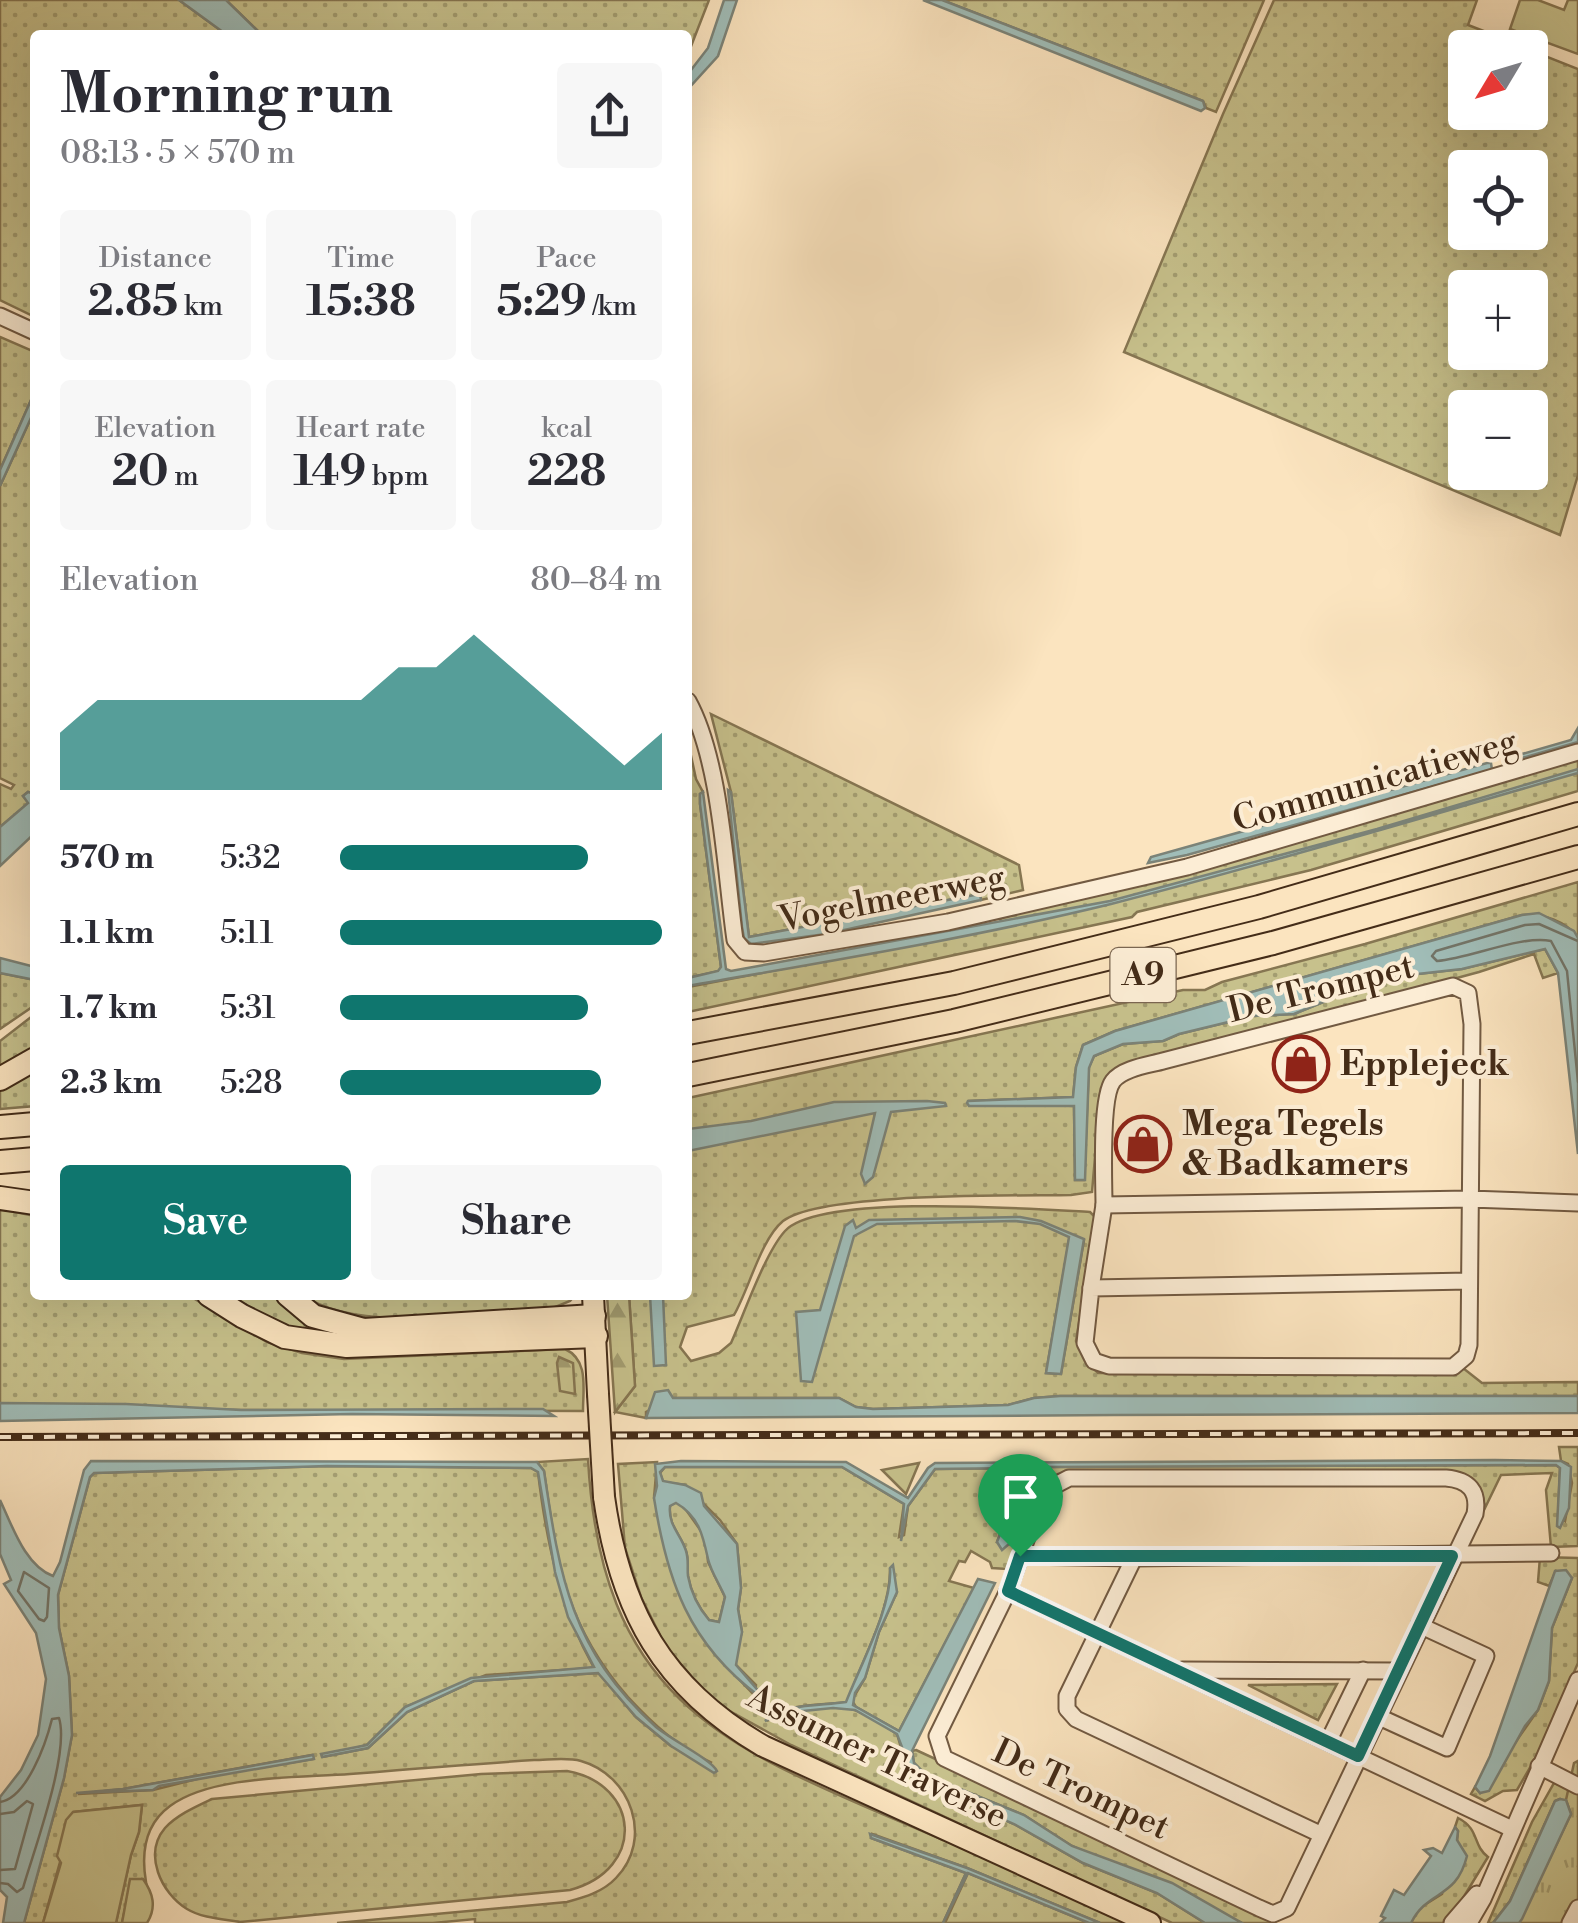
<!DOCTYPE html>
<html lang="en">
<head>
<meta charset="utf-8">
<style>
  body { margin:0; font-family:"Libre Bodoni",serif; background:#f7f7f7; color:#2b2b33; height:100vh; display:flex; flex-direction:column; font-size:38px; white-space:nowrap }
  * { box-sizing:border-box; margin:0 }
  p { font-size:32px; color:#7c7c81 }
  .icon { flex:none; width:55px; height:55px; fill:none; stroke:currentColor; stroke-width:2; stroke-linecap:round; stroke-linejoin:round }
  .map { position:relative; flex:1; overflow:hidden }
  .sheet { position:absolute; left:30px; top:30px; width:662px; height:1270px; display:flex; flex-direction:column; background:#fff; border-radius:10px; box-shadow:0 10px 40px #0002 }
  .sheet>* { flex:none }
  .needle { width:65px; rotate:232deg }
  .fabs { position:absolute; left:1448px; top:30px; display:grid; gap:20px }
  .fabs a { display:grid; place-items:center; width:100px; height:100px; border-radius:10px; background:#fff; box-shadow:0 10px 40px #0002; font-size:50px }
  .pin { position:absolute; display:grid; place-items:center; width:85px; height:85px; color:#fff; margin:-102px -42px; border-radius:50% 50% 50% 0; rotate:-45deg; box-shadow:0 0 10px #0007 }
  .pin .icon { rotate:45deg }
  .round { display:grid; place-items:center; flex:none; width:105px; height:105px; border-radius:10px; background:#f7f7f7 }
  .summary { display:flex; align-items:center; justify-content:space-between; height:170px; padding:0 30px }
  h1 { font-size:55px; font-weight:800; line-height:75px }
  .metrics { display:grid; grid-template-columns:repeat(3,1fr); gap:15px; height:170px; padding:10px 30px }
  .metrics div { display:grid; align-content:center; border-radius:10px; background:#f7f7f7; text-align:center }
  .metrics b { font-size:42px; font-weight:800 }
  .metrics small { font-size:28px; font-weight:400 }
  .metrics p { font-size:28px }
  .chart { height:280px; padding:20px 30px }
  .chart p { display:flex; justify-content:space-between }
  .chart svg { width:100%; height:180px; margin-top:10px; fill:#0f766e; opacity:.7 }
  .primary-button { display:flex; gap:20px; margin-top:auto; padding:20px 30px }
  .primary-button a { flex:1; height:115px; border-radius:10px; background:#0f766e; color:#fff; font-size:40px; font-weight:800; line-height:115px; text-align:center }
  .primary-button a+a { background:#f7f7f7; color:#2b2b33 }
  ul { padding:0 30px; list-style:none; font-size:32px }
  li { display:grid; grid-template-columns:160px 120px 1fr; align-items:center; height:75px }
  li i { height:25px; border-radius:12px; background:#0f766e }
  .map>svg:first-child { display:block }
  .grass { fill:url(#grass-dots); stroke:#867652; stroke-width:2.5; fill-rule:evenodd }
  .forest { fill:url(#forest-firs); stroke:#867652; stroke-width:2.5 }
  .park { fill:url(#park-tufts); stroke:#867652; stroke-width:2.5 }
  .pitch { fill:#c7c18c; stroke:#867652; stroke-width:2.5 }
  .water { fill:#a0bdb8; stroke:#7b8378; stroke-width:2.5; fill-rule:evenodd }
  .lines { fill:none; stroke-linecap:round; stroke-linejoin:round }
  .shore { stroke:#727468; stroke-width:2.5 }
  .minor-casing { stroke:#725a42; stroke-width:19 }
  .major-casing { stroke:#442c18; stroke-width:24 }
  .highway-casing { stroke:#442c18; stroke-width:26 }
  .minor { stroke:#fcedd5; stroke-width:15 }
  .major { stroke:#fbe4bf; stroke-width:20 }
  .highway { stroke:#fbe4bf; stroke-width:22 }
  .rail-casing { stroke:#442c18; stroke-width:8 }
  .rail { stroke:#fcedd5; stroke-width:4; stroke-dasharray:11; stroke-linecap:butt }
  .major-bridge-casing { stroke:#442c18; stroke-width:24; stroke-linecap:butt }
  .major-bridge { stroke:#fbe4bf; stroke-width:20 }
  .route-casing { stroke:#fff; stroke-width:20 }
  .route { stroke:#0f766e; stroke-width:12 }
  .labels { text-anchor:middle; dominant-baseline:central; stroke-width:8; stroke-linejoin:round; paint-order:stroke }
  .shield { fill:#fcedd5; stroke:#7b6651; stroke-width:2.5 }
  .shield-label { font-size:32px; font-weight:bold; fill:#442c18 }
  .street-label { font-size:35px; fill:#442c18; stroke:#fcedd5 }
  .poi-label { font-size:35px; font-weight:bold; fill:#442c18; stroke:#fcedd5; text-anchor:start }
</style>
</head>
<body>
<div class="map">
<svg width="1578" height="1923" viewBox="0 0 1578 1923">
  <defs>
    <pattern id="grass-dots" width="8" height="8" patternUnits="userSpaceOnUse" patternTransform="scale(2.5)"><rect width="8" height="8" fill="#c7c18c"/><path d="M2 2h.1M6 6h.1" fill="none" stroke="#a39d71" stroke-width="1.8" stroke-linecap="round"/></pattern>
    <pattern id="forest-firs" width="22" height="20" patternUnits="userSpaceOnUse" patternTransform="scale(2.5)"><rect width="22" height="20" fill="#c7c18c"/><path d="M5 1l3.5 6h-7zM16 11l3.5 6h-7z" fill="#a39d71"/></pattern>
    <pattern id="park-tufts" width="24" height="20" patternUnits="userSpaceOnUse" patternTransform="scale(2.5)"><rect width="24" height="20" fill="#c7c18c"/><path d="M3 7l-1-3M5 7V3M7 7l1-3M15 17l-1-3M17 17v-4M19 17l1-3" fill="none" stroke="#a39d71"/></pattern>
  </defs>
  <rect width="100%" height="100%" fill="#fbe4bf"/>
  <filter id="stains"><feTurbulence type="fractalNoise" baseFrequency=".002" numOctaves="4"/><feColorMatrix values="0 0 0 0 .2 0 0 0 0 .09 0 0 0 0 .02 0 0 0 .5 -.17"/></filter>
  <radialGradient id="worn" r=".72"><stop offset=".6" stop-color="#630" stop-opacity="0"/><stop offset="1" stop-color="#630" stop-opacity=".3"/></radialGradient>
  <g class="grass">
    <path d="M0,0H179L227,35H35V317L0,300Z"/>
    <path d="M226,0H709L688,54V35H262Z"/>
    <path d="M942,0H1264L1216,112L1206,108L1203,101Z"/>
    <path d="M1274,0H1477L1468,25L1525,47L1465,48V112H1530V50L1578,69V475L1560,535L1124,352L1223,114ZM1465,168H1530V232H1465ZM1465,288H1530V352H1465ZM1465,408H1530V472H1465Z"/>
    <path d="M0,337L35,352V391L0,470Z"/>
    <path d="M35,409V794L28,792L23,796L29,803L0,827V784L11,789L14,785L0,778V486Z"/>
    <path d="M711,714L1019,865L1023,890L981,900L980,894L965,897L749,937L731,792Z"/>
    <path d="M688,742L696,779L703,792L700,794V804L721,967L719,971L688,978Z"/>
    <path d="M1578,757V791L1311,870L1137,912L1132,917L688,1012V987L1001,927L1000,912Z"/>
    <path d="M1578,882V938C1566,921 1543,913 1522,915L1115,1031L1083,1045L1076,1067L1073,1097L968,1101L1074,1106L1075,1180H1084L1089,1067L1094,1056L1123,1044L1163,1041L1179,1034L1253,1016L1294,1014L1382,978L1462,969L1545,949L1558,973L1543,978L1534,954L1479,972L1116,1070L1101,1088L1092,1192L1071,1195C1017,1196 820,1192 783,1221C761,1239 749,1289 734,1315L687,1327L680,1347L691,1361L719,1353L731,1343C744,1314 765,1253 785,1231C820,1193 1033,1209 1090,1212L1096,1218L1076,1341L1087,1362L1098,1373H1432L1463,1368L1482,1383L1578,1382V1396H1060L1034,1398L1008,1405L873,1409L856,1407L839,1398H672L646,1412V1418L615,1412L635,1386L629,1295H688V1098L1183,990H1205L1222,982L1365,944ZM1070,1235L1084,1240L1061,1374L1046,1373Z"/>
    <path d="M0,973L35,980V1005L0,1029Z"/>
    <path d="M35,1014V1049L0,1070V1041Z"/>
    <path d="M35,1068V1106L0,1109V1087Z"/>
    <path d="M0,1209L35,1216V1295H188L267,1342L302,1353L344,1359L565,1349C589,1360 583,1388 583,1411L241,1410L0,1403Z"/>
    <path d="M222,1295H275L300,1320L330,1336L287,1330Z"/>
    <path d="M303,1295H575L570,1301L553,1308C485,1312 357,1335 303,1295Z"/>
    <path d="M1559,1447H1578V1546L1551,1547L1546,1490L1552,1473L1501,1475L1485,1508C1482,1490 1476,1475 1456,1472L1058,1474L1040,1489L1007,1569L992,1568L990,1562L971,1551L965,1562L959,1561L949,1581L974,1588L899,1731L856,1707L852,1700L865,1678L879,1632L897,1592L890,1568C891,1611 861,1662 847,1702C822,1706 785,1702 767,1721C787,1709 823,1704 847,1708C862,1710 885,1726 897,1734L909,1775L921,1783L1014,1824L1083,1863L1157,1893L1205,1923H1172L791,1745L726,1709L706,1693L666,1647L641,1597L625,1548L618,1464L657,1462L654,1498L714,1653L755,1696L756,1685L736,1665L735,1656L742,1632L738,1609L741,1588L737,1544L720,1520L685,1485L663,1482L660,1473L665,1467H842L904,1504L899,1537L904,1535L908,1506L935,1469L1017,1468L1020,1482L997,1542L1009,1544L1037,1472L1044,1467L1556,1465L1560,1468L1558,1516L1565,1521L1572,1483L1568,1464L1561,1461Z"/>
    <path d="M588,1459C602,1714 738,1751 943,1840L949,1838L1132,1923H1100L967,1868L872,1834L871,1838L966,1873L943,1923H475V1919L433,1923H337L567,1902C585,1897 603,1892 616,1878C654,1839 631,1775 581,1761C567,1757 548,1760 534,1760C473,1764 411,1769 350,1774C298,1778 212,1775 170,1806C144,1825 141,1853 146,1882L142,1879L127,1899L122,1923H116L131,1855L139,1832L142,1805L74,1812L43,1923H24L64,1778L72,1735L69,1676L59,1628L58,1595L90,1477L94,1473L327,1466L531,1468L538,1472C546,1540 560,1607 594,1668L486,1675L405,1707L367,1745L322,1757L368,1748L407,1712L474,1681L599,1673L636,1717L671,1746L712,1763C678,1747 653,1724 628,1697C565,1625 557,1563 544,1471L537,1462ZM312,1755L313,1759L209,1776L153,1790L78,1794L123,1789Z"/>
    <path d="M676,1502L684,1507L706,1538L708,1562L725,1597L719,1622L709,1620C698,1607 691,1593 688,1576C687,1567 689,1560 686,1551C681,1534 668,1526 670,1506Z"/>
    <path d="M1540,1557L1578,1558V1663L1539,1752L1517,1790L1503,1791L1485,1801L1471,1794L1475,1787L1480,1793L1538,1710L1549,1681L1552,1628L1572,1578L1556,1571L1549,1586L1538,1582Z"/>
    <path d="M1337,1684L1318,1720L1248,1685H1250Z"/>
    <path d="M916,1750L1123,1846L1272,1920L1269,1923H1242L1072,1846L1024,1815L926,1775L914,1763L912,1751Z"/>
    <path d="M567,1771C640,1784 647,1869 570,1890L240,1922C222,1919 202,1918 187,1909C161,1893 143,1854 165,1828C177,1815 195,1807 212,1799L481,1774Z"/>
    <path d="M1554,1783L1572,1789L1578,1897L1519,1923L1571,1814L1570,1805L1560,1799L1555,1801L1510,1901L1493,1923H1488L1532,1822Z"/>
    <path d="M1458,1818C1480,1829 1472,1845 1488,1857L1460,1903L1443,1923H1411L1418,1909L1442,1894L1457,1840L1458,1831L1455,1827Z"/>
    <path d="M968,1873L1089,1923H945Z"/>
  </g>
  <g class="forest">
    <path d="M607,1295H629L635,1386L615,1412Z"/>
    <path d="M559,1357L573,1363L575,1394L560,1391L557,1363Z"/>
    <path d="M919,1463L906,1494L882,1470Z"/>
  </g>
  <path class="park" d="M1578,1761V1923H1519L1571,1814L1566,1800L1574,1763Z"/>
  <g class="pitch">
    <path d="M1520,0H1538L1564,10L1568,0H1578V54L1510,29Z"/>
    <path d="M142,1805L139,1832L131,1855L116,1923H43L61,1863L57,1856L66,1820L73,1812Z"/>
    <path d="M130,1879H143C153,1893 157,1907 147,1923H122Z"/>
  </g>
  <g class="water">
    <path d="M179,0H226L262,35H227Z"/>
    <path d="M724,0H737L718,56L688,89V74L708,48Z"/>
    <path d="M923,0H942L1203,101L1205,108L1201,111Z"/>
    <path d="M35,391V409L0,486V470Z"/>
    <path d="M1578,728V742L1508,762V758L1571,740Z"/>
    <path d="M1487,763H1491L1492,770L1187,855L1148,863L1151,857Z"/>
    <path d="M1578,769V773C1423,817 1268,864 1111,904C972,938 829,961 688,986V978L718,971L721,967L700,804V794L703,792L726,969L731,971L1110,901L1377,829Z"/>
    <path d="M728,790L731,792L749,937L980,894L981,900L826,934L751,944L744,938L742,927Z"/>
    <path d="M28,792L35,794V833L0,866V827L28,803L23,796Z"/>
    <path d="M1539,913L1574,931L1578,938V1154L1558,973L1545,949L1462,969L1382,978L1294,1014L1253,1016L1179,1034L1163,1041L1123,1044L1094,1056L1089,1068L1085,1180H1075L1074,1106H969L967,1103L968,1101L1073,1097L1076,1067L1083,1045L1115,1031L1522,915Z"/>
    <path d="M0,958L35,967V980L0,973Z"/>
    <path d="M927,1101L945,1103L946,1106L891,1112L873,1177L865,1184L861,1174L875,1113L688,1151V1129L751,1121L834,1102Z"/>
    <path d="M1020,1217L1041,1221L1084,1239L1061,1374L1046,1373L1069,1237L1040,1224L1015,1221L877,1224L854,1236L812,1382L801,1381L796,1312L820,1310L845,1226L853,1220L856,1228L869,1220Z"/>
    <path d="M650,1295H663L666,1365L654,1366Z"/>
    <path d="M668,1390L673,1398H839L856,1407L873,1409L1008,1405L1034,1398L1060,1396H1578V1413C1267,1412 957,1418 646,1418L655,1392Z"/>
    <path d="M0,1403L126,1404L241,1410L543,1409L554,1416L352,1414L0,1421Z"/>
    <path d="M1495,1460L1561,1461L1571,1467L1569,1508L1560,1528L1557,1526L1560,1468L1556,1465L1044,1467L1037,1472L1009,1544L1002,1550L997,1542L1020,1482L1017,1468L935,1469L908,1506L901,1541L904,1504L842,1467H665L660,1472L663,1481L685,1485L701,1493L704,1506L737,1544L741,1588L738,1609L742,1632L736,1665L761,1694L759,1696C689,1644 667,1581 654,1498L657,1486L655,1464L681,1461L846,1462L908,1498L928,1468L935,1463ZM676,1503C699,1516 703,1536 708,1559C711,1572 720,1585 725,1597L719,1622L709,1620C698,1607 691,1593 688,1576C687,1567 689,1560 686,1551C681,1534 668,1526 670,1506Z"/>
    <path d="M91,1461L537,1462L544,1471C560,1578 571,1650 656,1727C670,1739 711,1759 717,1771L714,1773L671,1746L636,1717L598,1673L474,1681L407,1712L368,1748L322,1757L321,1754L367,1745L405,1707L471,1678L594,1667L568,1617L555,1572L538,1472L531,1468L327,1466L94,1473L90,1477L58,1595L59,1628L69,1676L72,1735L64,1778L24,1923H3L7,1897L0,1890V1797L21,1770L38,1735L46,1679L36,1633L4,1584L11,1580L0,1554V1500C12,1525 25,1566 53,1576L60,1562L84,1470Z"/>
    <path d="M893,1565L897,1592L879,1632L865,1678L855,1693L853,1705L899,1731L978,1579L995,1583L912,1751L914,1763L926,1775L1024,1815L1072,1846L1172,1883L1242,1923H1205L1157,1893L1083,1863L1014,1824L921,1783L904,1771L902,1747L897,1734L855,1710L833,1708L783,1713L765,1721C783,1703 821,1706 846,1702C860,1666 893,1605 890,1568Z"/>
    <path d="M1566,1570L1572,1578L1552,1628L1549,1681L1538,1710L1525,1726L1489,1791L1480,1793L1475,1787L1490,1756L1555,1571Z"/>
    <path d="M313,1755L314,1759L159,1786L153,1790L76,1793L123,1789Z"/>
    <path d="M1560,1799L1566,1800L1571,1814L1522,1919L1519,1923H1493L1510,1901L1555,1801Z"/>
    <path d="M1455,1827L1458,1831L1457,1840L1467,1856C1456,1900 1428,1889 1411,1923H1380L1385,1918L1381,1916L1394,1890L1404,1895L1431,1856L1424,1850L1433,1848L1442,1853Z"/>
    <path d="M870,1834L967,1868L1100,1923H1089L968,1873L943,1923L966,1873L871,1838Z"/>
  </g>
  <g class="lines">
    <g class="shore">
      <path d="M1578,941L1539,924L1525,925L1436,951L1432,956L1437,961C1471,958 1521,935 1551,941L1567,971L1578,1082"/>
      <path d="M24,1572L49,1588L47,1617L44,1621L39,1619L18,1591Z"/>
      <path d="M0,1802C27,1798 46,1743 52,1719L59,1718C70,1753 34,1850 23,1888L17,1892L8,1884L0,1883"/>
      <path d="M0,1814L14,1812L27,1801L33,1804L15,1869L0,1870"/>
    </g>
    <g class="minor-casing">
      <g id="minor">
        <path d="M0,316L35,332"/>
        <path d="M688,701C721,761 725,870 735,940L745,952L764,953L948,922L1187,867L1578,752"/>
        <path d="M1469,1281L1091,1288L1085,1343L1094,1361L1109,1366L1453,1367L1466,1356L1469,1345L1472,1024L1468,993L1453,986L1163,1061C1149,1065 1123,1068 1113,1081C1100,1098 1104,1181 1104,1205L1470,1199L1578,1203"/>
        <path d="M1091,1288L1104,1205"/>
        <path d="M1069,1478H1446C1469,1480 1479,1491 1475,1514L1287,1908L1273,1914L1259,1908L944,1758L937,1736L1008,1591L1041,1498L1048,1489Z"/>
        <path d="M1021,1556L1134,1558L1551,1553"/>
        <path d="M1134,1558L1067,1696V1709L1076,1719L1320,1834"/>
        <path d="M1008,1591L1512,1829"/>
        <path d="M1182,1670L1398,1671"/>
        <path d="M1377,1716L1447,1748L1486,1656L1419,1625"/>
        <path d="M1328,1742L1363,1670"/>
        <path d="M1539,1766L1578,1786"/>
        <path d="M1452,1923L1477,1894"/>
        <path d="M1469,1923L1483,1899L1578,1680"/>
        <path d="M1570,1923L1578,1908"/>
      </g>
    </g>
    <g class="major-casing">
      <g id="major">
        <path d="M593,1295L598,1394"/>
        <path d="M604,1497C620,1611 663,1688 763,1746L1150,1923"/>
      </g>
    </g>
    <g class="highway-casing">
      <g id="highway">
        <path d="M688,1033L954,983L1259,907L1578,814"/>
        <path d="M688,1075L954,1021L1273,943L1578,857"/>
        <path d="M0,1079L35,1059"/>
        <path d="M0,1127L35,1124"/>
        <path d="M0,1162L35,1159"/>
        <path d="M0,1198L35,1203"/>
        <path d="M209,1295L242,1316L285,1337L347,1346L596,1336"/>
        <path d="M288,1295L313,1316L364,1330L594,1316"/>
      </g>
    </g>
    <use href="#minor" class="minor"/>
    <use href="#major" class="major"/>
    <use href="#highway" class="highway"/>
    <g class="rail-casing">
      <path id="rail" d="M0,1437L1578,1433"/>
    </g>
    <use href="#rail" class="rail"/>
    <g class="major-bridge-casing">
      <path id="major-bridge" d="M598,1394L604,1497"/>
    </g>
    <use href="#major-bridge" class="major-bridge"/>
  </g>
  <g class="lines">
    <g class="route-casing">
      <path id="route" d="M1020,1556H1452L1358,1756L1008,1591Z"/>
    </g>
    <use href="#route" class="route"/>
  </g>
  <defs>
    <g id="shop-ring" transform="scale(2.875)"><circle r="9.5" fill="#fcedd5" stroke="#8f2418" stroke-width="1.5"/><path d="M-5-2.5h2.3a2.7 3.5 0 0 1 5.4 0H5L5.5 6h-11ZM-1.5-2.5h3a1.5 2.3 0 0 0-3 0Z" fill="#8f2418"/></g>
  </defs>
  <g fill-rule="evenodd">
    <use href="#shop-ring" x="1301" y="1064"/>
    <use href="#shop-ring" x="1143" y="1144"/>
  </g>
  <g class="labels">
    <rect class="shield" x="1110.5" y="948" width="65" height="54" rx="8"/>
    <g class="shield-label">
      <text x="1143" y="975">A9</text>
    </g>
    <g class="street-label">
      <text transform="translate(1375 781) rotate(-16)">Communicatieweg</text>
      <text transform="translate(892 899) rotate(-11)">Vogelmeerweg</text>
      <text transform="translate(1321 989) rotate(-14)">De Trompet</text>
      <text transform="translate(877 1757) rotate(26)">Assumer Traverse</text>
      <text transform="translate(1081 1790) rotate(25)">De Trompet</text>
    </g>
    <g class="poi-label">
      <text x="1340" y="1064">Epplejeck</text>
      <text x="1182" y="1124">Mega Tegels<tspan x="1182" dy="40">&amp; Badkamers</tspan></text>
    </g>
  </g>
  <rect width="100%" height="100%" filter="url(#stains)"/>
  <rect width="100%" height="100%" fill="url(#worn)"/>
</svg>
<div class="fabs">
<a><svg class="needle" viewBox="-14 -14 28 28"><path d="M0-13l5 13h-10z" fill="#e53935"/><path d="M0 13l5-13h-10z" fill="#7c7c81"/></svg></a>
<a><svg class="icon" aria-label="locate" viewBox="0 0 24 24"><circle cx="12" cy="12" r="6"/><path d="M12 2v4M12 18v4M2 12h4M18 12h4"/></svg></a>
<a>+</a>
<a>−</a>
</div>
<div class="pin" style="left:1020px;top:1556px;background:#1e9e55"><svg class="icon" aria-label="arrive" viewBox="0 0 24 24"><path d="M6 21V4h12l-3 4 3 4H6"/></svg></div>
<section class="sheet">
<div class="summary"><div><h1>Morning run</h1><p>08:13 · 5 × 570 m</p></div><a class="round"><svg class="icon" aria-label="share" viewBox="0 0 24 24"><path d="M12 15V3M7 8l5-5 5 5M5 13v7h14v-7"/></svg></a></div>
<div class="metrics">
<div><p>Distance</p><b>2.85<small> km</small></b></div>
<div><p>Time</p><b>15:38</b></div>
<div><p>Pace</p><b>5:29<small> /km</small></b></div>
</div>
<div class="metrics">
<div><p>Elevation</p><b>20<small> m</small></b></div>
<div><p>Heart rate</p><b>149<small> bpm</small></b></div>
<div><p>kcal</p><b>228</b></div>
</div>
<div class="chart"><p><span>Elevation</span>80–84 m</p>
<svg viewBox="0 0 160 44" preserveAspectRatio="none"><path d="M0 44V30L10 22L20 22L30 22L40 22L50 22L60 22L70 22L80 22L90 14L100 14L110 6L120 14L130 22L140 30L150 38L160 30V44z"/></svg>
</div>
<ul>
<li><b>570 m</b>5:32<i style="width:77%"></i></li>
<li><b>1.1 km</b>5:11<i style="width:100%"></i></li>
<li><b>1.7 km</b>5:31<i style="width:77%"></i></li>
<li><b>2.3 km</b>5:28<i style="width:81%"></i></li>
</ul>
<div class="primary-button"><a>Save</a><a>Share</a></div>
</section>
</div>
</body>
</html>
